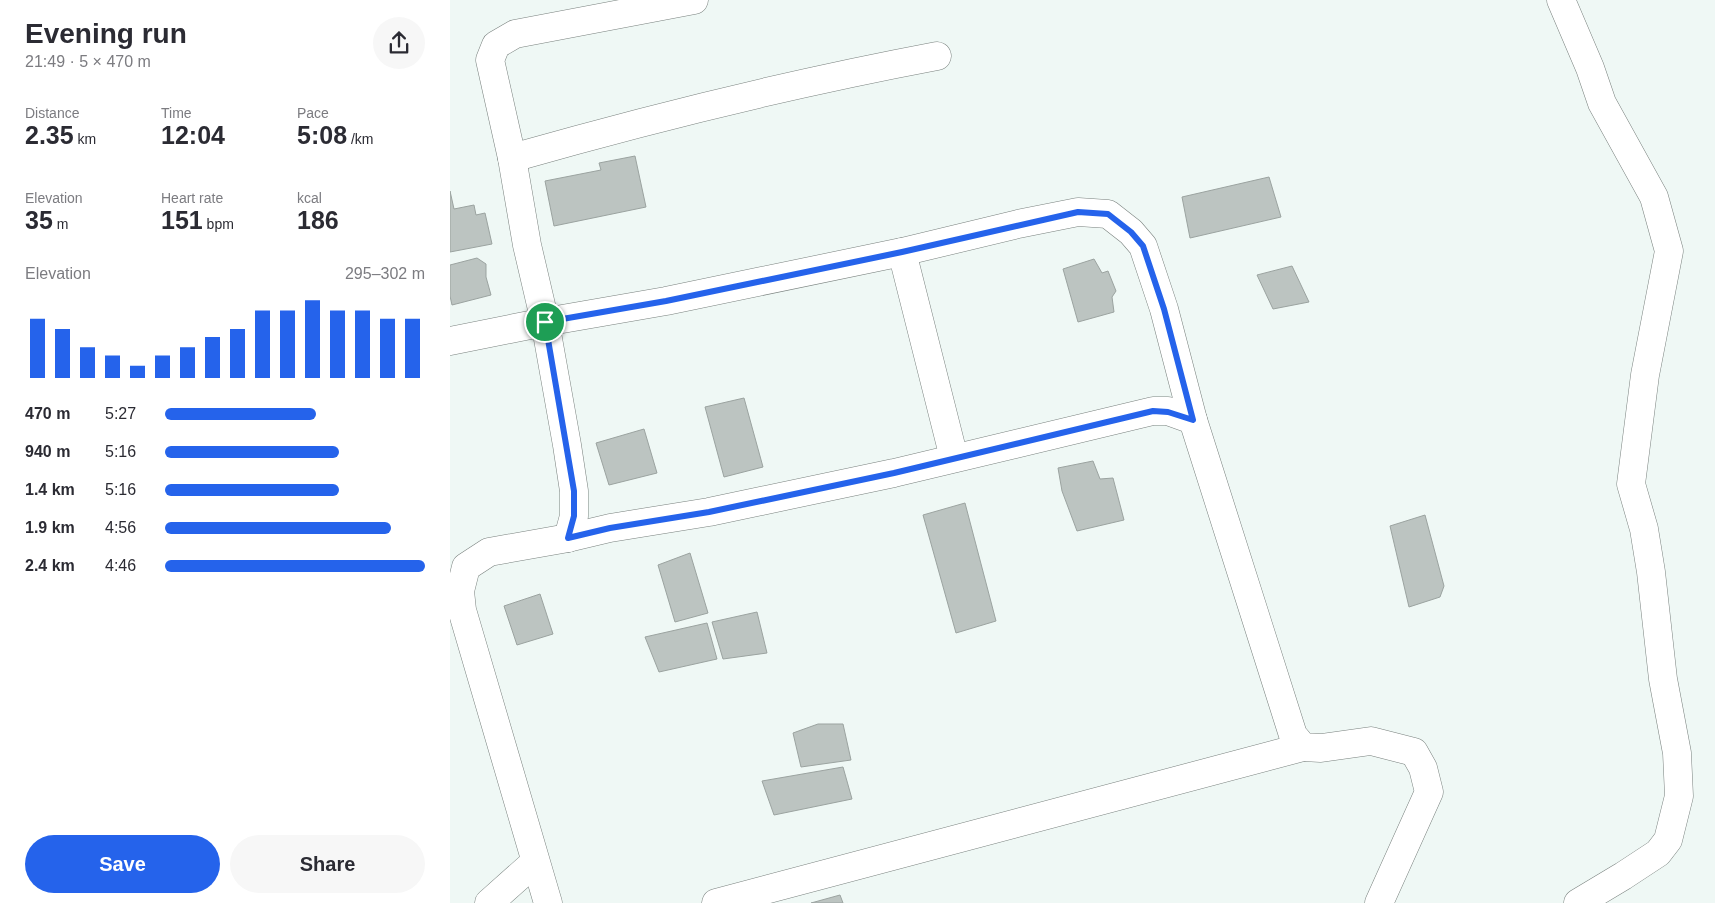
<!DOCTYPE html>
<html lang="en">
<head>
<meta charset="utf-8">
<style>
  body { margin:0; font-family:Arial,sans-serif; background:#f7f7f7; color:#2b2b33; height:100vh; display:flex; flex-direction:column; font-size:19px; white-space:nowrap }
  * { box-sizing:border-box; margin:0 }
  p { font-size:16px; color:#7c7c81 }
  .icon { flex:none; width:28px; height:28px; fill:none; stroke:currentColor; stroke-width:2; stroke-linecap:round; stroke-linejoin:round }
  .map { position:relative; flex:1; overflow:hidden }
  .drawer { display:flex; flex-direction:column; background:#fff; width:450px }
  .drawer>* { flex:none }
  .pin { position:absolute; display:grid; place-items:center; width:42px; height:42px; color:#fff; margin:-21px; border:2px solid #fff; border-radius:50%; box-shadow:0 1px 5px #0007 }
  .round { display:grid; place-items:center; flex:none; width:52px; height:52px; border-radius:26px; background:#f7f7f7 }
  .head { display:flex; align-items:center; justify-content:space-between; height:85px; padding:0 25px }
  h1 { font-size:28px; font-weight:700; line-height:38px }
  .figures { display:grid; grid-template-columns:repeat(3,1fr); gap:8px; height:85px; padding:5px 25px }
  .figures div { display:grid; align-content:center }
  .figures b { font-size:25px; font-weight:700 }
  .figures small { font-size:14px; font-weight:400 }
  .figures p { font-size:14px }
  .chart { height:140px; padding:10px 25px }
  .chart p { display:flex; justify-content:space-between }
  .chart svg { width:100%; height:90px; margin-top:5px; stroke:#2563eb; stroke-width:6 }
  .primary-button { display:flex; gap:10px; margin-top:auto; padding:10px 25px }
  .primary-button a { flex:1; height:58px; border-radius:30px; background:#2563eb; color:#fff; font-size:20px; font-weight:700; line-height:58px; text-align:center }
  .primary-button a+a { background:#f7f7f7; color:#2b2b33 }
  ul { padding:0 25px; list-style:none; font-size:16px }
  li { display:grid; grid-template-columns:80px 60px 1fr; align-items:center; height:38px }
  li i { height:12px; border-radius:6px; background:#2563eb }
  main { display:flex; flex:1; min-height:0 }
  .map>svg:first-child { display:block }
  .building { fill:#bcc4c1; stroke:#9ba3a0 }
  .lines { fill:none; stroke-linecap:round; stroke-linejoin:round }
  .minor-casing { stroke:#79817e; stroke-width:29 }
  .minor { stroke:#fff; stroke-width:28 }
  .route-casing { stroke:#fff; stroke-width:10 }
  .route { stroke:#2563eb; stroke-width:6 }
</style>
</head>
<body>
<main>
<section class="drawer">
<div class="head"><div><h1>Evening run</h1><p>21:49 · 5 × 470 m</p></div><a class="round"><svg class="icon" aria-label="share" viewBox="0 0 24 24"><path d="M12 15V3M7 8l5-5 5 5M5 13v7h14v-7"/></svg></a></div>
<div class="figures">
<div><p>Distance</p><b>2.35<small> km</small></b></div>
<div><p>Time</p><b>12:04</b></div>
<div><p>Pace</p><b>5:08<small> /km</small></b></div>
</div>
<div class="figures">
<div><p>Elevation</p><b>35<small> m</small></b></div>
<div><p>Heart rate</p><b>151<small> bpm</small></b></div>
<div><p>kcal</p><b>186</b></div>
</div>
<div class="chart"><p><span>Elevation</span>295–302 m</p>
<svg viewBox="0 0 160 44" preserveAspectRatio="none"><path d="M5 44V15M15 44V20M25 44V29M35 44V33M45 44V38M55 44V33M65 44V29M75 44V24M85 44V20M95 44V11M105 44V11M115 44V6M125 44V11M135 44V11M145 44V15M155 44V15"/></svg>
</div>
<ul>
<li><b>470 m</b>5:27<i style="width:58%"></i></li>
<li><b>940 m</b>5:16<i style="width:67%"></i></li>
<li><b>1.4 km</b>5:16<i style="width:67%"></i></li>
<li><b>1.9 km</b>4:56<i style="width:87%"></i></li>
<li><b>2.4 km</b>4:46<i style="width:100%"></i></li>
</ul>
<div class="primary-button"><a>Save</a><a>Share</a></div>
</section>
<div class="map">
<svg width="1265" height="903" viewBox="0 0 1265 903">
  <rect width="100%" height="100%" fill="#eff8f5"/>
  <g class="building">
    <path d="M185,156L196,207L104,226L95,181L151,170L149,163Z"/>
    <path d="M819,177L831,217L740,238L732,197Z"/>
    <path d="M0,191L4,209L24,205L26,215L35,213L42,244L0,252Z"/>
    <path d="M27,258L36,264V277L41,295L2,305L0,296V265Z"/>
    <path d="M644,259L652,273L658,271L666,291L662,297L664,312L628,322L613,269Z"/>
    <path d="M842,266L859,302L823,309L807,275Z"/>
    <path d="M294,398L313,467L274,477L255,407Z"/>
    <path d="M194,429L207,473L159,485L146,443Z"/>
    <path d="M643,461L650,479L663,478L674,520L627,531L612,491L608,468Z"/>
    <path d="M515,503L546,621L506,633L473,515Z"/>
    <path d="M975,515L994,586L990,597L959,607L940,526Z"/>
    <path d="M240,553L258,613L225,622L208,565Z"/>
    <path d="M90,594L103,634L67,645L54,606Z"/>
    <path d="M307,612L317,653L273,659L262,622Z"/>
    <path d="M257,623L267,659L209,672L195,637Z"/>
    <path d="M368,724H393L401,760L351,767L343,733Z"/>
    <path d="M393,767L402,799L324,815L312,781Z"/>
    <path d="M390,895L393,903H361Z"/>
  </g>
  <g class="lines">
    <g class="minor-casing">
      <g id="minor">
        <path d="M1111,0L1140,68L1152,103L1204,197L1219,251L1195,375L1181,484L1194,529L1201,572L1213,679L1227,753L1229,796L1218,840L1208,853L1173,876L1128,903"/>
        <path d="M62,158C202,118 344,83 487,56"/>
        <path d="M452,252L504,458"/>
        <path d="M0,341L95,322L216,301L452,252L568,224L628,212L658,214L681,232L693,246L714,309L743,420"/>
        <path d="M118,538L124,516V491L117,445L95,322L77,245L62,158L40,60L46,45L65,34L244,0"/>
        <path d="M39,903L85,862"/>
        <path d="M98,903L12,610L10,591L16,567L39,552L118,538L160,528L259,512L444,473L703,411H718L743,420L843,735L853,747L871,748L921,741L964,752L973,768L979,792L929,903"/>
        <path d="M266,903L853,747"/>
      </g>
    </g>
    <use href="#minor" class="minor"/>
  </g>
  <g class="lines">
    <g class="route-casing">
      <path id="route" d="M628,212L658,214L681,232L693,246L714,309L743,420L718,412L703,411L444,473L259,512L160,528L118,538L124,516V491L95,322L216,301L452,252Z"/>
    </g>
    <use href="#route" class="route"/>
  </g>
</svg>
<div class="pin" style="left:95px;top:322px;background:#1e9e55"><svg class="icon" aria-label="arrive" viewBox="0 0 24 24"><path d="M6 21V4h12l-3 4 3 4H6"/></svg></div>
</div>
</main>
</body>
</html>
